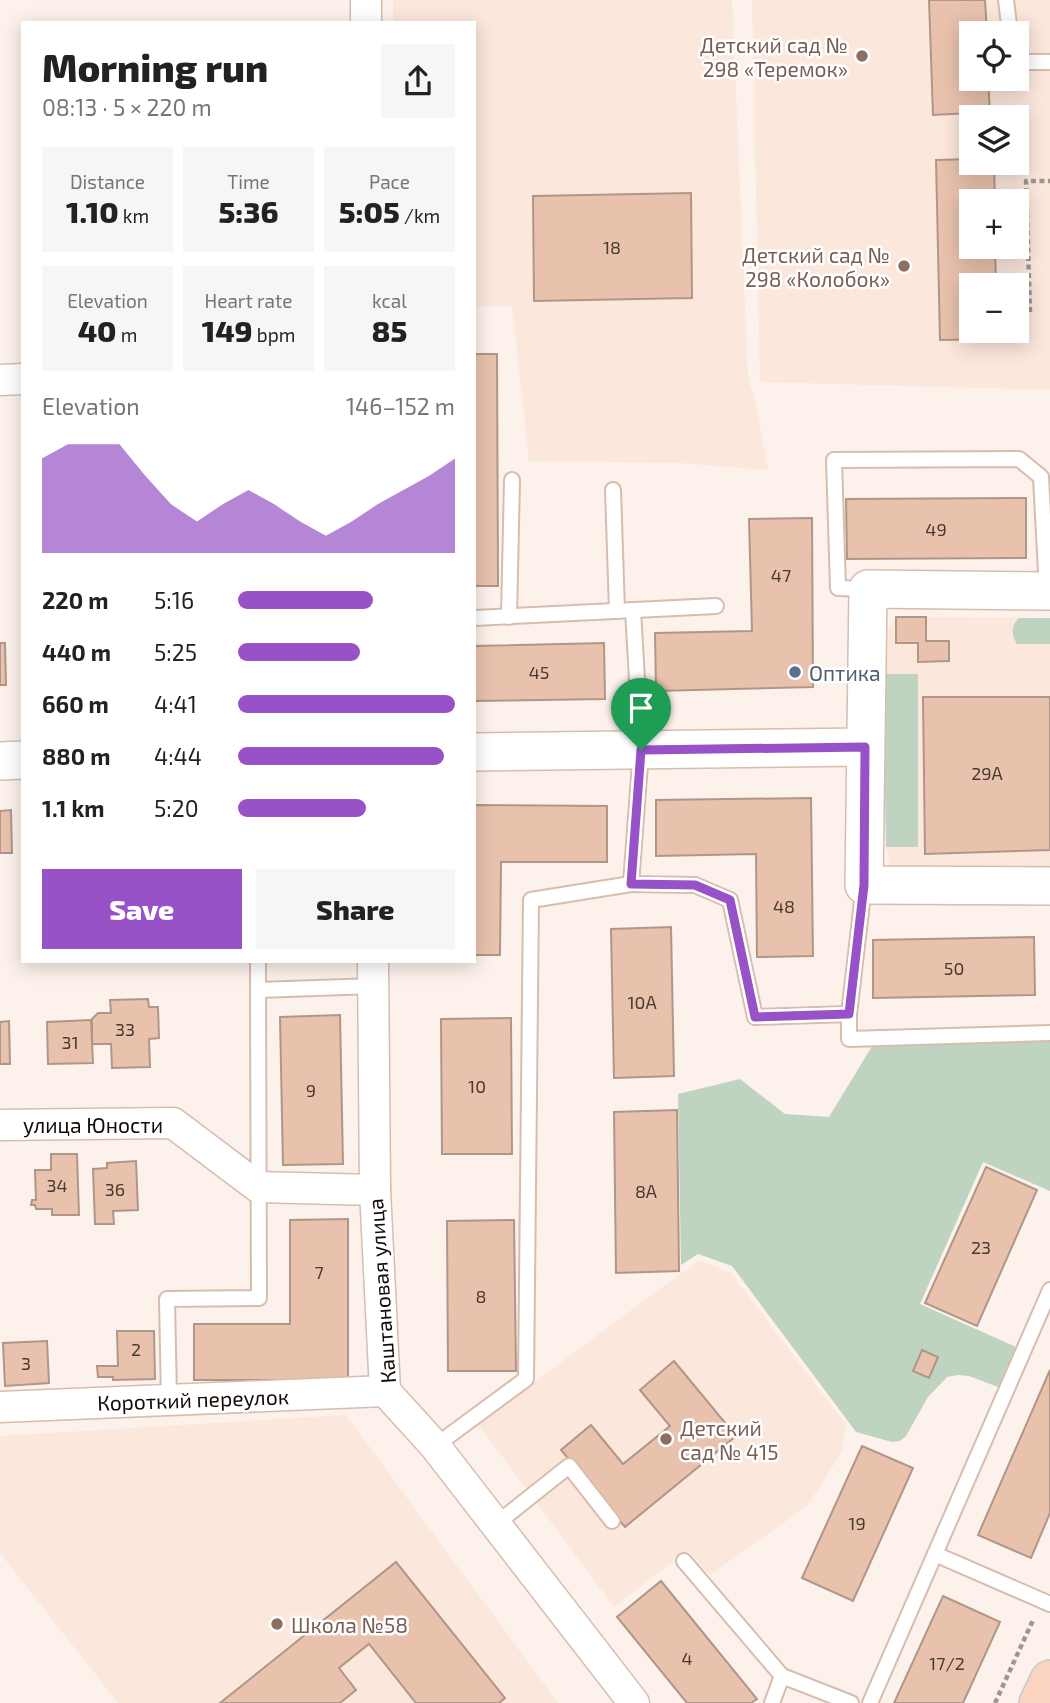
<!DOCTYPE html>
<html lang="en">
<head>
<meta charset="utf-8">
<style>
  body { margin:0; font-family:"Exo 2",sans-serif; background:#f6f6f6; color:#222; height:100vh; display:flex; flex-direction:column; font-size:26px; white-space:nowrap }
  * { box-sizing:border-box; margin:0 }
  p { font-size:23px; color:#767676 }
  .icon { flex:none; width:38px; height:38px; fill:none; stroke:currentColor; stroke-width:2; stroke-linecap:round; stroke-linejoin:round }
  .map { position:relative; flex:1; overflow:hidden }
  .side { position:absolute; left:21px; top:21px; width:455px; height:942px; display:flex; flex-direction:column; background:#fff; border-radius:0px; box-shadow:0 4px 18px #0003 }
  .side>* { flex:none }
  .fabs { position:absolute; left:959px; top:21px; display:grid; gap:14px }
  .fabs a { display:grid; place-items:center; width:70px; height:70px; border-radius:0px; background:#fff; box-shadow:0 4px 18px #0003; font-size:35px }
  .pin { position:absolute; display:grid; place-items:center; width:60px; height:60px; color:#fff; margin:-72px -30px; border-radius:50% 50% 50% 0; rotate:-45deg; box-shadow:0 0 7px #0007 }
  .pin .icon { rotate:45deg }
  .round { display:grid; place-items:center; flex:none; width:74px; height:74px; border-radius:0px; background:#f6f6f6 }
  .head { display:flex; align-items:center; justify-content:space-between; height:119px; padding:0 21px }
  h1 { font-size:38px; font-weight:800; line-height:52px }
  .stats { display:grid; grid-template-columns:repeat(3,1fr); gap:10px; height:119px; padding:7px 21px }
  .stats div { display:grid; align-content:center; border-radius:0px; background:#f6f6f6; text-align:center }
  .stats b { font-size:30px; font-weight:800 }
  .stats small { font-size:19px; font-weight:400 }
  .stats p { font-size:19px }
  .chart { height:196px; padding:14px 21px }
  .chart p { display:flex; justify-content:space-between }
  .chart svg { width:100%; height:126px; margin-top:7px; fill:#9652c6; opacity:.7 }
  .action { display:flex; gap:14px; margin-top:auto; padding:14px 21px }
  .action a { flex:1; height:80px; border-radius:0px; background:#9652c6; color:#fff; font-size:28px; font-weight:800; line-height:80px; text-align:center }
  .action a+a { background:#f6f6f6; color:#222 }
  ul { padding:0 21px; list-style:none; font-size:23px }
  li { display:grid; grid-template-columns:112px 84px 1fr; align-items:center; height:52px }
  li i { height:18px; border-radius:9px; background:#9652c6 }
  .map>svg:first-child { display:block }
  .built { fill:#fce7dc; fill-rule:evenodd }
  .green { fill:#bfd3c1 }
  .building { fill:#e9c2ad; stroke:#b09688; stroke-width:2 }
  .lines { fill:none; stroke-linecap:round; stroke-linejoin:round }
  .service-casing { stroke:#d7bdae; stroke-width:18 }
  .minor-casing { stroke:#d7bdae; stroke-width:33 }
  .tertiary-casing { stroke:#d7bdae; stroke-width:40 }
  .primary-casing { stroke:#d0cecd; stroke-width:42 }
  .path { stroke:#a09690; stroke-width:4.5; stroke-dasharray:5 3.5; stroke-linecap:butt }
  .service { stroke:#fff; stroke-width:14 }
  .minor { stroke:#fff; stroke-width:30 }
  .tertiary { stroke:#fff; stroke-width:37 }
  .primary { stroke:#fad3c1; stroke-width:38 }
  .route-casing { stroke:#fff; stroke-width:14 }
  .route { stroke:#9652c6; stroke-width:9 }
  .education-dot { fill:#8d6e63; stroke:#fff; stroke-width:2.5 }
  .service-dot { fill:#5c6f8a; stroke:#fff; stroke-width:2.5 }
  .labels { text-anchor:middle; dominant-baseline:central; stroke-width:5; stroke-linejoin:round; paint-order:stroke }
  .number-label { font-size:18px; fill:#493930 }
  .education-label { font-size:21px; fill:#785e54; stroke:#fff; text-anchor:end }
  .service-label { font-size:21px; fill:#4e5e75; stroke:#fff; text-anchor:start }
  .street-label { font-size:21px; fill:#140b06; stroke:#fff }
</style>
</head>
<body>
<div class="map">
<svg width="1050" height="1703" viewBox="0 0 1050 1703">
  <rect width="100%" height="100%" fill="#fcf1eb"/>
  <g class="built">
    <path d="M393,0H732L748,377L755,399L768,470L679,463L529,461L512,306H474V23H393Z"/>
    <path d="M752,0H1050V390L760,382ZM971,33H1017V79H971ZM971,117H1017V163H971ZM971,201H1017V247H971ZM971,285H1017V331H971Z"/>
    <path d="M896,617L1050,618V874L890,867L886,847L884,636Z"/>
    <path d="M699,1260L731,1273L846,1425L842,1452L807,1506L710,1575L688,1550L614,1607L478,1424Z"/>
    <path d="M346,1415L558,1703H118L0,1553V1436Z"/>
  </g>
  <g class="green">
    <path d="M1019,618H1050V644H1017C1011,635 1011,625 1019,618Z"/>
    <path d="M883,674H918V847H886Z"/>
    <path d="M1050,1039V1191L983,1162L920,1304L1016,1347L998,1387L969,1376L958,1375L947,1377L928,1397L906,1436L900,1441L892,1442L856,1432L732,1266L698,1254L681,1265L678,1094L740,1079L785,1114L829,1117L874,1043Z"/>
  </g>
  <g class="building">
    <path d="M929,0H985L987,33H971V79H988L990,112L933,115Z"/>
    <path d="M971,159V163H994L995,201H971V247H995L996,285H971V331H997V339L940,340L936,160Z"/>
    <path d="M691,193L692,298L534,301L533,196Z"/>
    <path d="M474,354H497L498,586H474Z"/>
    <path d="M1026,498V558L847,559L846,499Z"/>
    <path d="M812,518L813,687L656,691L655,633L752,631L749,519Z"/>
    <path d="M896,617H926V641H949V661L918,662V643H896Z"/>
    <path d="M0,643H5L6,685H0Z"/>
    <path d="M604,643L605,699L474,701V646Z"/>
    <path d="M923,697H1050V850L925,854Z"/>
    <path d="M811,798L813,956L757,957L756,854L656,856V800Z"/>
    <path d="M474,805L607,806V862H501L500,955H474Z"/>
    <path d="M11,810L12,853H0V811Z"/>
    <path d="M671,927L674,1076L614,1078L611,929Z"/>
    <path d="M1034,937L1035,995L873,998V940Z"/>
    <path d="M148,999L149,1007H158L159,1038L149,1039L150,1067L112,1068L111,1044H92V1019L98,1013H111L110,1000Z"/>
    <path d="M340,1015L343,1164L283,1165L280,1017Z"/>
    <path d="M511,1018L512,1154H442L441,1019Z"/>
    <path d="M91,1020L93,1063L48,1064L47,1022Z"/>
    <path d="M9,1021L10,1064H0V1022Z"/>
    <path d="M677,1110L679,1271L616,1273L614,1112Z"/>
    <path d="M51,1154H77L79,1215H52V1209H36L35,1205H31L32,1200H36L35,1170H51Z"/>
    <path d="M136,1161L138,1210L113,1211L114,1224H95L93,1169L107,1168V1163Z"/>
    <path d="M986,1167L1037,1190L977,1326L925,1303Z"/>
    <path d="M348,1219V1380H194V1324H290V1220Z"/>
    <path d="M514,1220L516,1371H448L447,1221Z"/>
    <path d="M117,1331H154L155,1379L113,1380V1377H98L97,1366H118Z"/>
    <path d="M47,1341L49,1383L5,1386L3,1343Z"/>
    <path d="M922,1350L938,1357L929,1378L913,1371Z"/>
    <path d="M674,1361L736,1436L625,1527L561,1450L591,1425L623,1464L670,1426L640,1390Z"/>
    <path d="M1050,1370V1513L1031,1558L978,1535Z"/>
    <path d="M862,1446L913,1468L853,1601L802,1578Z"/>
    <path d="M396,1562L505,1698L499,1703H416L369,1644L339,1668L356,1690L340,1703H220Z"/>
    <path d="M661,1581L757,1699L751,1703H687L617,1617Z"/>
    <path d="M943,1596L1000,1622L963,1703H894Z"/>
  </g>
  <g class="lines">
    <g class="service-casing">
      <g id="service">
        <path d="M1006,0L1010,33"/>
        <path d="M1017,62H1050"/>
        <path d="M613,490L617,611"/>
        <path d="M867,589L838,588L834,460L1019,459L1041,477L1047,591"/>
        <path d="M633,610L641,750L631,884L695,885L730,900L755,1017L849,1014"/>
        <path d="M509,617L512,480"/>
        <path d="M474,618L716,606"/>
        <path d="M864,885L849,1014V1039L1050,1033"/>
        <path d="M258,961V990L374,986"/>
        <path d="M169,1400L167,1299L259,1298L258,990"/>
        <path d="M435,1446L526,1379L531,900L631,884"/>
        <path d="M496,1524L569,1466L612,1521"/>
        <path d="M935,1554L1050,1604"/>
        <path d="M684,1561L782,1676"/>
        <path d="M772,1703L782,1676L851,1703"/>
        <path d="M870,1703L1050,1290"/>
      </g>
    </g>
    <g class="minor-casing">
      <g id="minor">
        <path d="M366,0V23"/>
        <path d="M0,380L23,379"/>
        <path d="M373,961L375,1190L385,1391L435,1446L634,1703"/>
        <path d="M0,1125L173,1123L258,1187L375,1190"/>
        <path d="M0,1407L385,1391"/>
      </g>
    </g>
    <g class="tertiary-casing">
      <g id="tertiary">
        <path d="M1050,591L868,589L864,885L1050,886"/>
        <path d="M474,752L865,747"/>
        <path d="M0,761L23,760"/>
      </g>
    </g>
    <g class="primary-casing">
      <path id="primary" d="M1039,1703L1050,1680"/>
    </g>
    <g class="path">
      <path d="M1030,312L1026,181H1050"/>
      <path d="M995,1703L1034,1618"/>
    </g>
    <use href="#service" class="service"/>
    <use href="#minor" class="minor"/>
    <use href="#tertiary" class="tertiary"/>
    <use href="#primary" class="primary"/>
  </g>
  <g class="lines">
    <g class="route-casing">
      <path id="route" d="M865,747L864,885L849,1014L755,1017L730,900L695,885L631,884L641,750Z"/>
    </g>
    <use href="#route" class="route"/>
  </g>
  <g class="education-dot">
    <circle cx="862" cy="56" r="7"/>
    <circle cx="904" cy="266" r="7"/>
    <circle cx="666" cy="1439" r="7"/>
    <circle cx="277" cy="1624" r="7"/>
  </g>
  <circle class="service-dot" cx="795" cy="672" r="7"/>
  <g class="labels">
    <g class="number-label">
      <text x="612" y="247">18</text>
      <text x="936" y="529">49</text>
      <text x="781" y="575">47</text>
      <text x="539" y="672">45</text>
      <text x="987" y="773">29А</text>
      <text x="784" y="906">48</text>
      <text x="954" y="968">50</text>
      <text x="642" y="1002">10А</text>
      <text x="125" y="1029">33</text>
      <text x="70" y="1042">31</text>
      <text x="477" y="1086">10</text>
      <text x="311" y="1090">9</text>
      <text x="57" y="1185">34</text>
      <text x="115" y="1189">36</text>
      <text x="646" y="1191">8А</text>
      <text x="981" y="1247">23</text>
      <text x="319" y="1272">7</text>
      <text x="481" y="1296">8</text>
      <text x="136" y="1349">2</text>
      <text x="26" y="1363">3</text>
      <text x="857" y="1523">19</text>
      <text x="687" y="1658">4</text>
      <text x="947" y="1663">17/2</text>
    </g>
    <g class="education-label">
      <text x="848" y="44">Детский сад №<tspan x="848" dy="24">298 «Теремок»</tspan></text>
      <text x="890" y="254">Детский сад №<tspan x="890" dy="24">298 «Колобок»</tspan></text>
      <text x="680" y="1427" text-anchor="start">Детский<tspan x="680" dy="24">сад № 415</tspan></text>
      <text x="291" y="1624" text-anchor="start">Школа №58</text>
    </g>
    <g class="service-label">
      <text x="809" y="672">Оптика</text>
    </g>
    <g class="street-label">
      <text x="93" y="1124">улица Юности</text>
      <text transform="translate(381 1291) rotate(-94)">Каштановая улица</text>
      <text transform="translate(193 1399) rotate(-2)">Короткий переулок</text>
    </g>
  </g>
</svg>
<div class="fabs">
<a><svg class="icon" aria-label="locate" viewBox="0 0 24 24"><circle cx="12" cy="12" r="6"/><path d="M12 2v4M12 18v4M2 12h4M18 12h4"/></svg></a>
<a><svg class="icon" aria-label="layers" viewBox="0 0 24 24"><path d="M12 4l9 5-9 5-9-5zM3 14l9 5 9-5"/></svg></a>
<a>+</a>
<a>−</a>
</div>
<div class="pin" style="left:641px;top:750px;background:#1e9e55"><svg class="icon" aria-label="arrive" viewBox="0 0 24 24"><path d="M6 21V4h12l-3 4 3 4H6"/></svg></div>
<section class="side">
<div class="head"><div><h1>Morning run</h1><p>08:13 · 5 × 220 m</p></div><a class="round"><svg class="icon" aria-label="share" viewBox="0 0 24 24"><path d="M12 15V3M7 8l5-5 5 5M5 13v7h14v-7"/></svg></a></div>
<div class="stats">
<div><p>Distance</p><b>1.10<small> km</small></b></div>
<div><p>Time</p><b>5:36</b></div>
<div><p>Pace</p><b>5:05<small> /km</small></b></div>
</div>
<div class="stats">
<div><p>Elevation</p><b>40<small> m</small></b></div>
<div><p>Heart rate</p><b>149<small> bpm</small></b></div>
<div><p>kcal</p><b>85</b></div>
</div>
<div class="chart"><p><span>Elevation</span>146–152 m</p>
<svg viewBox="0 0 160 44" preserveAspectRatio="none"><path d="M0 44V11L10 6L20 6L30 6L40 17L50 27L60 33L70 27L80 22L90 27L100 33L110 38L120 33L130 27L140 22L150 17L160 11V44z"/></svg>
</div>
<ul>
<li><b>220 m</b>5:16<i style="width:62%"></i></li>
<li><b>440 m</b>5:25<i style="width:56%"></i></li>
<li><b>660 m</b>4:41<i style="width:100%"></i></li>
<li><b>880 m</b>4:44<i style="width:95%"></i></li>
<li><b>1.1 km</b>5:20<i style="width:59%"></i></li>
</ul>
<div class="action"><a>Save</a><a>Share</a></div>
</section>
</div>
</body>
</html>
